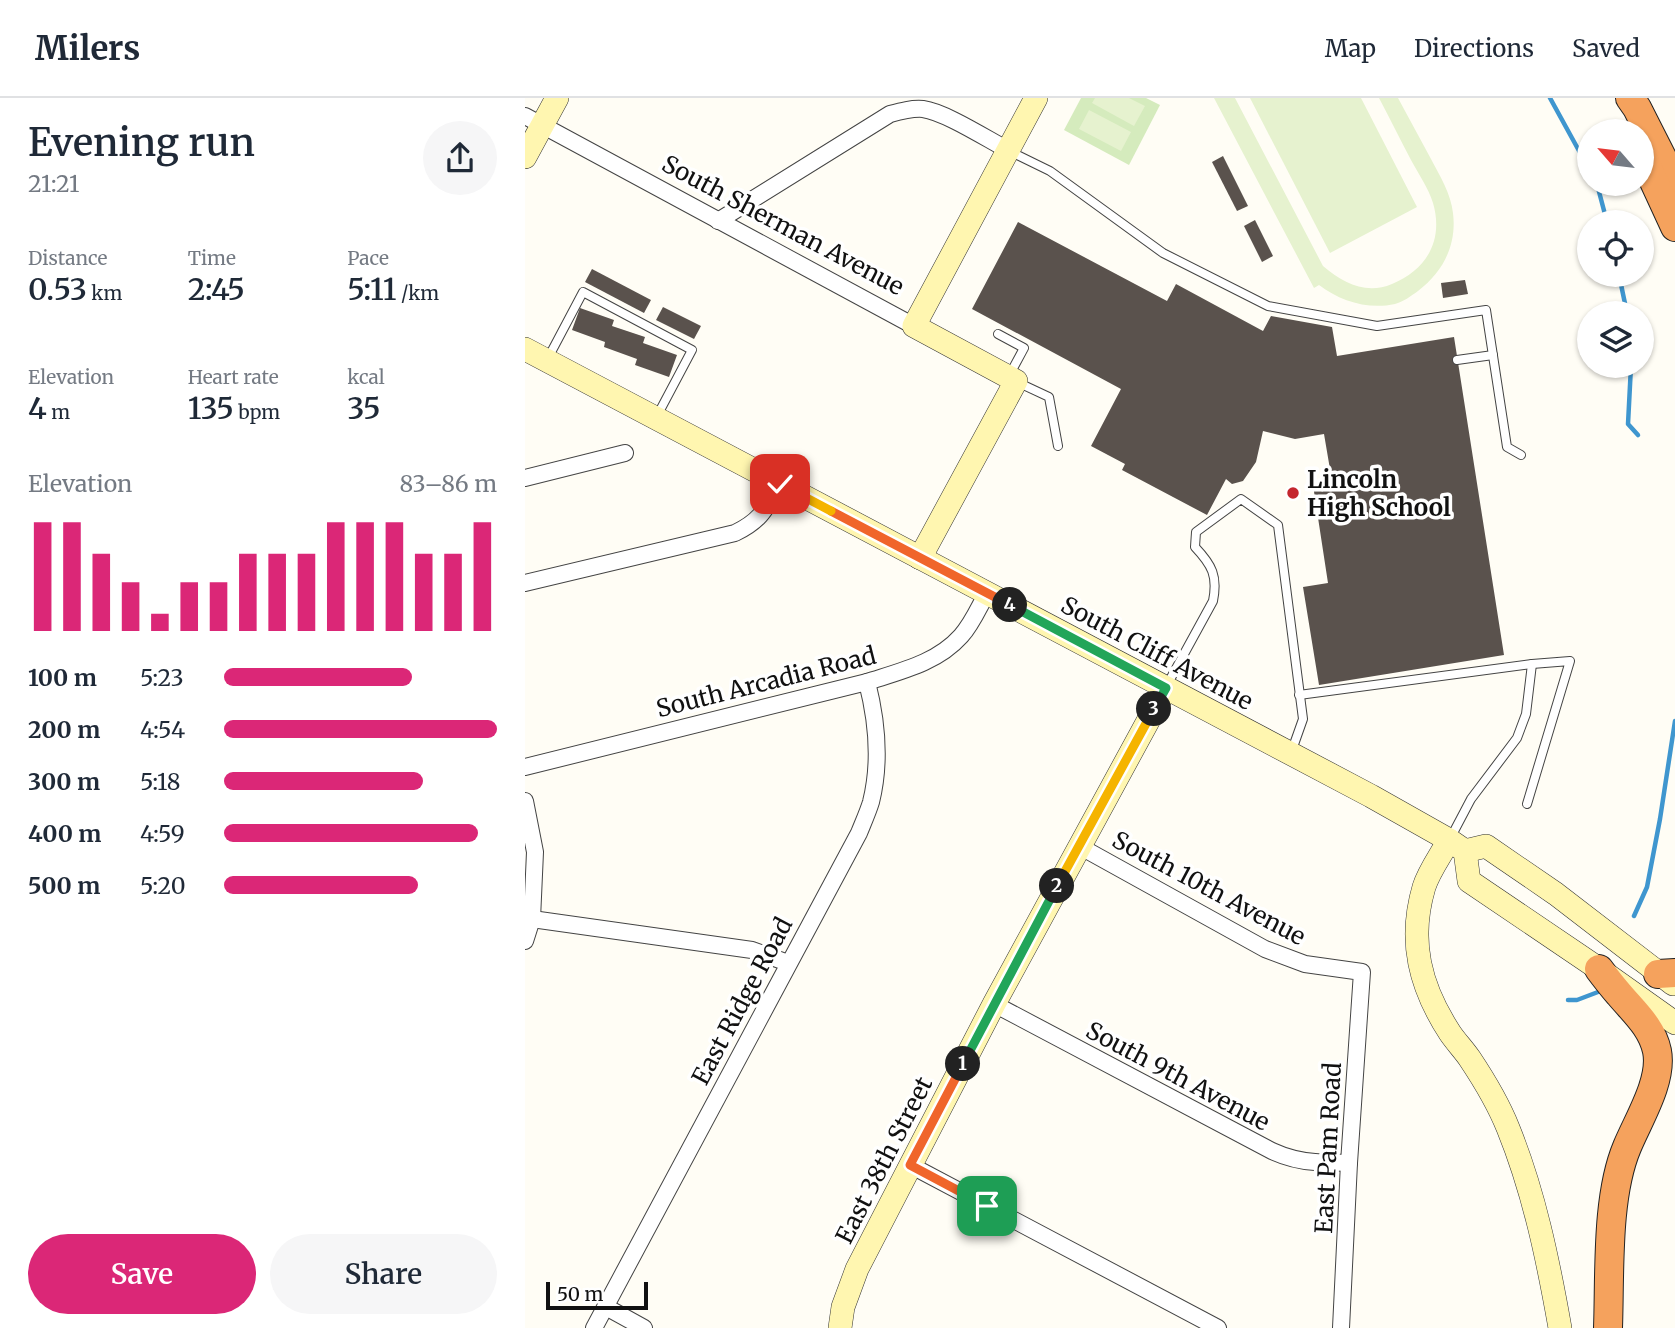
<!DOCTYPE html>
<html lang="en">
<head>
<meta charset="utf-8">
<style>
  body { margin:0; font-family:Merriweather,serif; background:#f6f6f7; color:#1f2937; height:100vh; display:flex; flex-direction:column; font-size:26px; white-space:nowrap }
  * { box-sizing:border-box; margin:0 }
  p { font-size:23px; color:#747a83 }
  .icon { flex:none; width:38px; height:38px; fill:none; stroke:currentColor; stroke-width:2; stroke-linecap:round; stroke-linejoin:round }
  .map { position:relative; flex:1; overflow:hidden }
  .side { display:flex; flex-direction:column; background:#fff; width:525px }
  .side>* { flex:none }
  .needle { width:46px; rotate:298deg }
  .controls { position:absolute; left:1052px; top:21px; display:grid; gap:14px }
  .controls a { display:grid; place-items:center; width:77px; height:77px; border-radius:50%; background:#fff; box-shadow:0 2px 5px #0004; font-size:35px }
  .scale { position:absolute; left:21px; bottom:18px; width:102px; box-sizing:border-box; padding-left:7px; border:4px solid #111; border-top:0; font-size:19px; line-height:24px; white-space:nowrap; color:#111; -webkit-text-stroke:5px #fff; paint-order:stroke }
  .pin { position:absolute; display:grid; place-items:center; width:60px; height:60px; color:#fff; margin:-30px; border-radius:14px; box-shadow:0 4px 10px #0006 }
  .km { position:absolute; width:35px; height:35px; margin:-18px; border-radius:50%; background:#222; color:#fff; font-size:19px; line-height:35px; text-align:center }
  .round { display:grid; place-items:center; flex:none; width:74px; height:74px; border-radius:37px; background:#f6f6f7 }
  .summary { display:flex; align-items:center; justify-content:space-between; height:119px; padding:0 28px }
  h1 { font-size:38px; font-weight:600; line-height:52px }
  .stats { display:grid; grid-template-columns:repeat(3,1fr); gap:10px; height:119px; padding:7px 28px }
  .stats div { display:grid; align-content:center }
  .stats b { font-size:30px; font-weight:600 }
  .stats small { font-size:19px; font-weight:400 }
  .stats p { font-size:19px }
  .chart { height:196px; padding:14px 28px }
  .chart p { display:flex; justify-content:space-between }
  .chart svg { width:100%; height:126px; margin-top:7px; stroke:#db2777; stroke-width:6 }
  .cta { display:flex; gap:14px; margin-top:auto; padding:14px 28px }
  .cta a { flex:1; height:80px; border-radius:42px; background:#db2777; color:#fff; font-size:28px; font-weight:600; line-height:80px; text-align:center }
  .cta a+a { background:#f6f6f7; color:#1f2937 }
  ul { padding:0 28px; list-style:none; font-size:23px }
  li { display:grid; grid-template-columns:112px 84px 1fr; align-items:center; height:52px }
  li i { height:18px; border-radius:9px; background:#db2777 }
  header { display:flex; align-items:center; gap:42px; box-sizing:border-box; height:98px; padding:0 35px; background:#fff; border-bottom:2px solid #e0e1e3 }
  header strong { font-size:33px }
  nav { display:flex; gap:38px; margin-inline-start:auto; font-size:24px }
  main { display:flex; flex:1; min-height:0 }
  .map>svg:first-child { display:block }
  .green { fill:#d5ebbd }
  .pitch { fill:#e6f2cf }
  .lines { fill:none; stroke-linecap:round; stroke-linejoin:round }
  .stream { stroke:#3f96cf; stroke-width:4.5 }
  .building { fill:#5a524d }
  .lane-casing { stroke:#444; stroke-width:10 }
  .street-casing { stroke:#444; stroke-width:18 }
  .secondary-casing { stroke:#333; stroke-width:24 }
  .highway-casing { stroke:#222; stroke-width:30 }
  .lane { stroke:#fff; stroke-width:8 }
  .street { stroke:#fff; stroke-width:16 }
  .secondary { stroke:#fff6b0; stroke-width:23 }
  .highway { stroke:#f5a25d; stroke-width:28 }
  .split-1-casing { stroke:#fff; stroke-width:14 }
  .split-2-casing { stroke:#fff; stroke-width:14 }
  .split-3-casing { stroke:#fff; stroke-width:14 }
  .split-4-casing { stroke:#fff; stroke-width:14 }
  .split-5-casing { stroke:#fff; stroke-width:14 }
  .split-6-casing { stroke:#fff; stroke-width:14 }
  .split-1 { stroke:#f0652b; stroke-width:9 }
  .split-2 { stroke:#22a559; stroke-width:9 }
  .split-3 { stroke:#f5b400; stroke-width:9 }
  .split-4 { stroke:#22a559; stroke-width:9 }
  .split-5 { stroke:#f0652b; stroke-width:9 }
  .split-6 { stroke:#f5b400; stroke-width:9 }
  .poi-dot { fill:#c4262e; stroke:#fff; stroke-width:2.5 }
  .labels { text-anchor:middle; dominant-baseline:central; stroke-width:7; stroke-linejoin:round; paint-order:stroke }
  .street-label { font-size:24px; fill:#111; stroke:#fff }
  .poi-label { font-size:24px; font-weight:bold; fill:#111; stroke:#fff; text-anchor:start }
</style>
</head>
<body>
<header>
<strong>Milers</strong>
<nav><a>Map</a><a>Directions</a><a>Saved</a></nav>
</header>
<main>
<section class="side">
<div class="summary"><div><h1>Evening run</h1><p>21:21</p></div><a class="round"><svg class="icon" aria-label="share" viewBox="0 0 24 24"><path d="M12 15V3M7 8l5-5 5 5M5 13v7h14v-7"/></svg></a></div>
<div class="stats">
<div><p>Distance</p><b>0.53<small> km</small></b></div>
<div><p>Time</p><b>2:45</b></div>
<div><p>Pace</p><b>5:11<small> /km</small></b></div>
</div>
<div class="stats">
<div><p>Elevation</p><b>4<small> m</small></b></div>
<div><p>Heart rate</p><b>135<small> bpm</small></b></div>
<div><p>kcal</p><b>35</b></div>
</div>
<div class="chart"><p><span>Elevation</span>83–86 m</p>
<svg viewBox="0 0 160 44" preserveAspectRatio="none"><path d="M5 44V6M15 44V6M25 44V17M35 44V27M45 44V38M55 44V27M65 44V27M75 44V17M85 44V17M95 44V17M105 44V6M115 44V6M125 44V6M135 44V17M145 44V17M155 44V6"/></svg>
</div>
<ul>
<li><b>100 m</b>5:23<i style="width:69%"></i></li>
<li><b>200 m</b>4:54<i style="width:100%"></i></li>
<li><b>300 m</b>5:18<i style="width:73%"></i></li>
<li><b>400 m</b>4:59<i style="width:93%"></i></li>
<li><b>500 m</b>5:20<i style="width:71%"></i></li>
</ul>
<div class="cta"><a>Save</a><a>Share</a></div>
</section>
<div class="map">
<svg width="1150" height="1230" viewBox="0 0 1150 1230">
  <rect width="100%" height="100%" fill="#fffdf5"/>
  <path class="green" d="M556,0H621L635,7L604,67L539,32Z"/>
  <g class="pitch">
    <path d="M570,0H604L620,8L609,28L567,5Z"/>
    <path d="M689,0H710L798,168C818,185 841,197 867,186C901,172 919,143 908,105C904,91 893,75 886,62C875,41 865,21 854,0H873C884,20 895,41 906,61C915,78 926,96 928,115C932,147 918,174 893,193C886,198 878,204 870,206C843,212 815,203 794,187L789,190Z"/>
    <path d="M725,0H836L892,109L805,155Z"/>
    <path d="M564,12L606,34L596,53L554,31Z"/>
  </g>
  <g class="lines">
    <g class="stream">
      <path d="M1025,0L1064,71"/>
      <path d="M1072,86L1082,124"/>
      <path d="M1094,177L1102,215"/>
      <path d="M1106,268L1103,326L1113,337"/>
      <path d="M1109,818L1122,789L1135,721L1150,623"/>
      <path d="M1043,902H1052L1073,894"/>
    </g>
  </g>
  <g class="building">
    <path d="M698,58L723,108L712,113L687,64Z"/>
    <path d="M730,122L748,158L737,164L719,128Z"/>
    <path d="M493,124L642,203L651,186L738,233L746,218L807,229L812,258L929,239L979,557L794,587L778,489L803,485L788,387L807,383L799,336L770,341L738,333L731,364L718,383L707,386L701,381L682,417L597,372L600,366L566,348L596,291L447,211Z"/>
    <path d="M67,171L126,202L119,215L60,184Z"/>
    <path d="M940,182L943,196L918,200L916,185Z"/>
    <path d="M138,209L176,228L169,241L131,222Z"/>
    <path d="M55,210L89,222L87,228L120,239L118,245L152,257L144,279L110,267L112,261L79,249L80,244L47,232Z"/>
  </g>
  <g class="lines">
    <g class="lane-casing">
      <g id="lane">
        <path d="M484,53L525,73L638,155L743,208L852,228L961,212L982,349L996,357"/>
        <path d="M473,236L499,250L485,276"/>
        <path d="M22,262L58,194L167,252L132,318"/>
        <path d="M932,262L968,257"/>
        <path d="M492,284L524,299L533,348"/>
        <path d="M642,587L688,503C693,478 687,467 670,449L671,434L716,401L753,427L778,621L767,652"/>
        <path d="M774,597L1007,566L1045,563L1002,706"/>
        <path d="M926,739L946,701L992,640L1001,616L1007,566"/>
      </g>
    </g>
    <g class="street-casing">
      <g id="street">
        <path d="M0,18L389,228"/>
        <path d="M193,123L365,16C376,13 387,10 398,11C420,14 462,41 483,52"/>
        <path d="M0,380L100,355"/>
        <path d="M0,485L210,435C237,422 241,410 255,386"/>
        <path d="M0,669L342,584C376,573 412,565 436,538C447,526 454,509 462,495"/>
        <path d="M0,703L10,754L7,821L0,843"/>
        <path d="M554,748L740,851L780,866L837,874L824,1065L816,1230"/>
        <path d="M7,821L227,852L263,865"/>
        <path d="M469,906L747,1053C760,1059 775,1063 790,1064C801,1065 812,1064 824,1065"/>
        <path d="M385,1067L693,1230"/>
        <path d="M81,1209L119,1230"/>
        <path d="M69,1230L334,735C338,725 343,714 346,704C356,664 352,623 342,584"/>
      </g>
    </g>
    <g class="secondary-casing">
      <g id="secondary">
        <path d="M0,59L32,0"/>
        <path d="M0,251L846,698L924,742L940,753L944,783L1074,871L1150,925"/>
        <path d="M395,460L491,283L389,228L511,0"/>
        <path d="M924,742C916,757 904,773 899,789C883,843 895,889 925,935C931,944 939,952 945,961C959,982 973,1005 983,1030C1009,1094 1023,1162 1035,1230"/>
        <path d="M940,753L961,748L1031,796L1148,886"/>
        <path d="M315,1230L318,1209L332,1171L469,906L641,590"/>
      </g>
    </g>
    <g class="highway-casing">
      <g id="highway">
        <path d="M1105,0L1112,10L1150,85"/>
        <path d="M1120,64L1150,129"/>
        <path d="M1074,871C1080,879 1087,888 1094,896C1109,914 1127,929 1132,953C1138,983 1113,1022 1102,1049C1081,1099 1085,1175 1083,1230"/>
        <path d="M1133,876L1150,875"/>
      </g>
    </g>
    <use href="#lane" class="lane"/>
    <use href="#street" class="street"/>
    <use href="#secondary" class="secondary"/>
    <use href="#highway" class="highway"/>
  </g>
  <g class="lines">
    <g class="split-1-casing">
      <path id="split-1" d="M438,966L385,1067L462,1108"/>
    </g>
    <g class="split-2-casing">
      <path id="split-2" d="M438,966L532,788"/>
    </g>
    <g class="split-3-casing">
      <path id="split-3" d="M532,788L629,611"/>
    </g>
    <g class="split-4-casing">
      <path id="split-4" d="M485,507L641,590L629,611"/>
    </g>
    <g class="split-5-casing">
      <path id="split-5" d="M306,413L485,507"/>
    </g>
    <g class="split-6-casing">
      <path id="split-6" d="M255,386L306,413"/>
    </g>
    <use href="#split-1" class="split-1"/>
    <use href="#split-2" class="split-2"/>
    <use href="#split-3" class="split-3"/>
    <use href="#split-4" class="split-4"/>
    <use href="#split-5" class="split-5"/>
    <use href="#split-6" class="split-6"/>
  </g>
  <circle class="poi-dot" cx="768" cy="395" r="7"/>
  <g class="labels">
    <g class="street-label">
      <text transform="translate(258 127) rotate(28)">South Sherman Avenue</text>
      <text transform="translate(632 555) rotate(28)">South Cliff Avenue</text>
      <text transform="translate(241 584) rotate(-14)">South Arcadia Road</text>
      <text transform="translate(684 790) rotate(28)">South 10th Avenue</text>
      <text transform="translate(217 903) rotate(-62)">East Ridge Road</text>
      <text transform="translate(653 978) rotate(28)">South 9th Avenue</text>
      <text transform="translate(803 1050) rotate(-87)">East Pam Road</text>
      <text transform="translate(359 1062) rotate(-63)">East 38th Street</text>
    </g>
    <g class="poi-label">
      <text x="782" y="381">Lincoln<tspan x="782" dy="28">High School</tspan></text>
    </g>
  </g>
</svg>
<div class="controls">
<a><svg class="needle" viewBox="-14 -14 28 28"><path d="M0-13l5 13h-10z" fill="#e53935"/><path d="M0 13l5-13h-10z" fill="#747a83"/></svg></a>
<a><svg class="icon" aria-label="locate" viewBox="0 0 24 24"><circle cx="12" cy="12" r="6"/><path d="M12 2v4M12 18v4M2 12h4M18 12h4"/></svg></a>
<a><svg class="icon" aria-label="layers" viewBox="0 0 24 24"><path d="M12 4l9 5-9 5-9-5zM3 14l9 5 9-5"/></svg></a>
</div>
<div class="scale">50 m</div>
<div class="pin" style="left:462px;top:1108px;background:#1e9e55"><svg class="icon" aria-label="arrive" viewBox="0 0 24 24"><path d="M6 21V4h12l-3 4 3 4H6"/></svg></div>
<div class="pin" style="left:255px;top:386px;background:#d93025"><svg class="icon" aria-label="check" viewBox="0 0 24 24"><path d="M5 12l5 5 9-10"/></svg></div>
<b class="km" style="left:438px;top:966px">1</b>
<b class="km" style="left:532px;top:788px">2</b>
<b class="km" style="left:629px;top:611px">3</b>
<b class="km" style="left:485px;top:507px">4</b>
</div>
</main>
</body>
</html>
